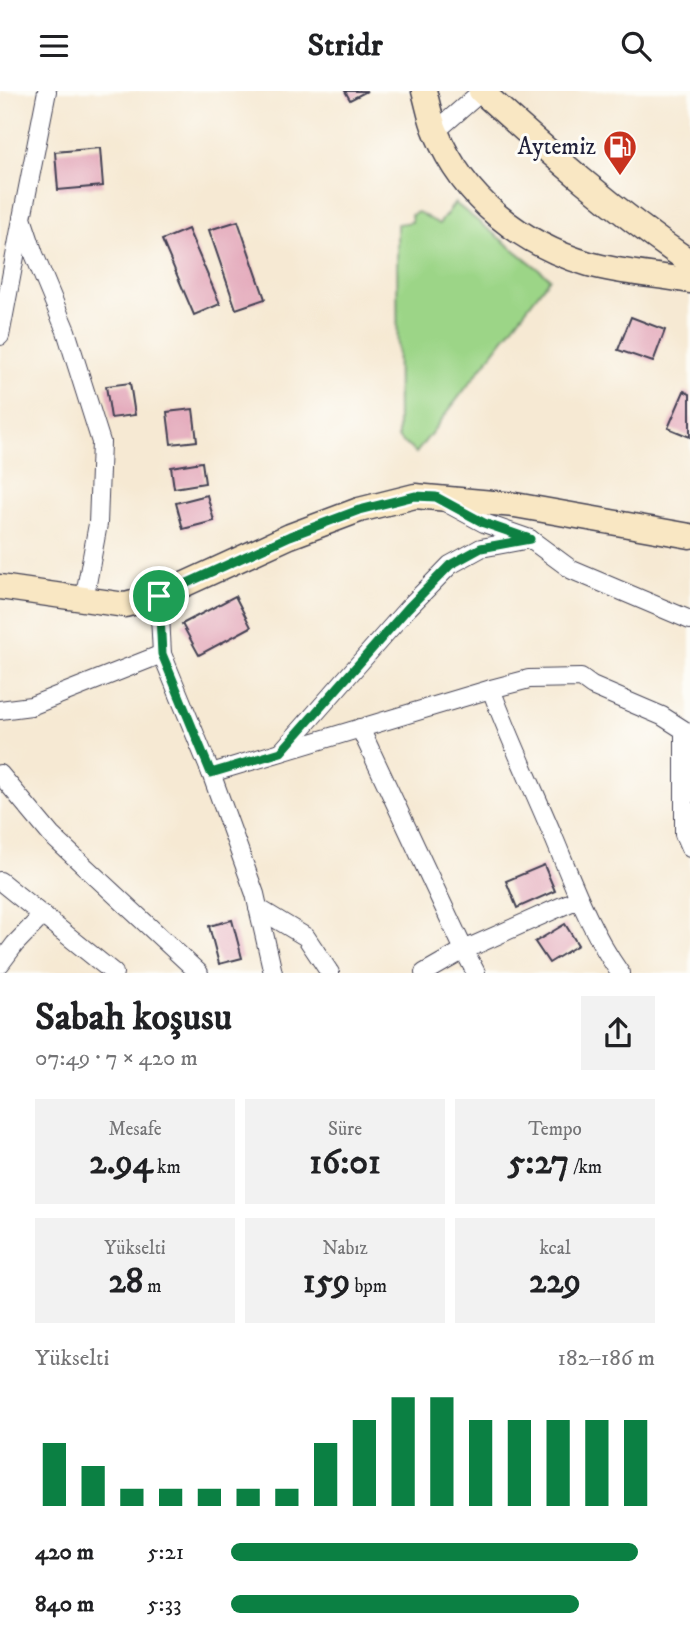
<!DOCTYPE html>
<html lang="tr">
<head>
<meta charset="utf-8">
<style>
  body { margin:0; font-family:"IM FELL DW Pica",serif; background:#f2f2f2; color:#202124; height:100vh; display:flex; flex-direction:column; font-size:26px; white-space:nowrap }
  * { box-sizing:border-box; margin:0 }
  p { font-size:23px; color:#757577 }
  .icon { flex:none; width:38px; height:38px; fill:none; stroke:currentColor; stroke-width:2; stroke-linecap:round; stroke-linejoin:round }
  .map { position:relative; height:882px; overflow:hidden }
  .details { display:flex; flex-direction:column; background:#fff; flex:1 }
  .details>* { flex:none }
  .pin { position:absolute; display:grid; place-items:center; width:60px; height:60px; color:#fff; margin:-30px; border:4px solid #fff; border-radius:50%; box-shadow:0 2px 7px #0007 }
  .round { display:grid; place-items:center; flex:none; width:74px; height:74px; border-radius:0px; background:#f2f2f2 }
  .summary { display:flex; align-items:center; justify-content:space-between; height:119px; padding:0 35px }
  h1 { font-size:38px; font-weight:800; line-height:52px }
  .metrics { display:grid; grid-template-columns:repeat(3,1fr); gap:10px; height:119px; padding:7px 35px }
  .metrics div { display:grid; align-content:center; border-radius:0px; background:#f2f2f2; text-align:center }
  .metrics b { font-size:35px; font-weight:800 }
  .metrics small { font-size:19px; font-weight:400 }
  .metrics p { font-size:19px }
  .chart { height:196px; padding:14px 35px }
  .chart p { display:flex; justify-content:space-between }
  .chart svg { width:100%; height:126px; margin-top:7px; stroke:#0b8043; stroke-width:6 }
  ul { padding:0 35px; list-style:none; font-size:23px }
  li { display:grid; grid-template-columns:112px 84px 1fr; align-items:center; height:52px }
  li i { height:18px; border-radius:9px; background:#0b8043 }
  header { display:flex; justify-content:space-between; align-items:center; height:91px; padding:0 35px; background:#fff; font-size:32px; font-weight:800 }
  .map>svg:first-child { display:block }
  .green { fill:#9cd587; stroke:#5f7c61; stroke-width:2 }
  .building { fill:#e5adbe }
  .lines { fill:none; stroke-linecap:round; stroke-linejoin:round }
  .street-casing { stroke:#424052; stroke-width:20 }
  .secondary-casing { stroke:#424052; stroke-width:27 }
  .street { stroke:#fff; stroke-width:18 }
  .secondary { stroke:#f9e7c3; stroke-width:24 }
  .route-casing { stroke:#fff; stroke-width:14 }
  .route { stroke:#0b8043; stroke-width:9 }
  .labels { text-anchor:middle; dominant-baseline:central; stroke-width:6; stroke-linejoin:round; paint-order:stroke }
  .poi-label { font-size:24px; fill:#22223b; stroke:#fdfcf7; text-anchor:end }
</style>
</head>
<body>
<header><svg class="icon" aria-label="menu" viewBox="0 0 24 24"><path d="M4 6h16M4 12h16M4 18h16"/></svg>Stridr<svg class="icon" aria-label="search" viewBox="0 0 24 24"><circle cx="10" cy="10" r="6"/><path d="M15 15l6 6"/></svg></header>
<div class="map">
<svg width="690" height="882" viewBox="0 0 690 882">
  <rect width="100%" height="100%" fill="#fdfcf7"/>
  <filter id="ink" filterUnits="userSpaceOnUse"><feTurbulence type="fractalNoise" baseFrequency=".0143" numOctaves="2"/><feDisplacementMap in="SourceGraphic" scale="14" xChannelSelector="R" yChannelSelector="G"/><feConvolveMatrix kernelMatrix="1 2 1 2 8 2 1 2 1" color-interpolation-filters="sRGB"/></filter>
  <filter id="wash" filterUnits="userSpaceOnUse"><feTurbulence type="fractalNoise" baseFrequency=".00686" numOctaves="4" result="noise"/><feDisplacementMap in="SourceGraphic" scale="28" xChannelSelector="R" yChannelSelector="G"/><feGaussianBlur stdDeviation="1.57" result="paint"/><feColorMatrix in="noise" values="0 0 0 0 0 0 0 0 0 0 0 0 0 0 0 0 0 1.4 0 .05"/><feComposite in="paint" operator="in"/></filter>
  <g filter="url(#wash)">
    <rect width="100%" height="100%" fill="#f6e9d3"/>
    <path class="green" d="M455,112L550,187L416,362L398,347L397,133L412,131L411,124L418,121L439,133Z"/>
    <g id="blocks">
      <g class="building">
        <path d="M345,0H367L350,9Z"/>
        <path d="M100,57L103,95L58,99L55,61Z"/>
        <path d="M238,130L265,208L236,218L209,139Z"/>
        <path d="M188,138L220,213L194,224L162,149Z"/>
        <path d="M631,226L665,239L653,271L618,259Z"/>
        <path d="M130,292L135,324L111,327L106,295Z"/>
        <path d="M684,300L690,303V346L668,337Z"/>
        <path d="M193,318L197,350L171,353L167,321Z"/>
        <path d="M202,371L205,392L174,397L171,376Z"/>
        <path d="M207,404L214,430L183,438L176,412Z"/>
        <path d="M235,505L251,536L199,564L182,533Z"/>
        <path d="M544,774L555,800L517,817L506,790Z"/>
        <path d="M232,829L242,867L219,873L209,835Z"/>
        <path d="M565,833L578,854L549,872L535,851Z"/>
      </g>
    </g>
  </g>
  <g filter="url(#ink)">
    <use href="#blocks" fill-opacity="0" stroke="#424052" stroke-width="2"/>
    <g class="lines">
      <g class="street-casing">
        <g id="street">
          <path d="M47,0L22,127L34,163L66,240L101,351L98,433L84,509"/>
          <path d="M435,41L482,0"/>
          <path d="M0,245L22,128"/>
          <path d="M445,411L484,432L530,448L572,479L690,529"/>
          <path d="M159,505L162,563L211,682L255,803L273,882"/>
          <path d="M491,598C510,649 533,697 554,747C574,795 590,839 620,882"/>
          <path d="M0,619L31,615L162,563"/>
          <path d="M360,637L464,859L578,808"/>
          <path d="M282,660L408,517L450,474L481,457L530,448"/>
          <path d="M211,682L491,598L529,588L581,587L592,595L662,625L684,639V743L690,757"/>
          <path d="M0,683L51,744L199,882"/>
          <path d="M0,790L114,882"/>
          <path d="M258,817L306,846L330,882"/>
          <path d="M0,873L15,853L43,824"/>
          <path d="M424,882L464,859L476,882"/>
        </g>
      </g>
      <g class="secondary-casing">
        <g id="secondary">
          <path d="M424,0C428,13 430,28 436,41C464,108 521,153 589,173C622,182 657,184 690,190"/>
          <path d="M481,0C548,61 615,120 690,171"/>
          <path d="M0,496L125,514L159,505L290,445L359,419L415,405L515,414L690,445"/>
        </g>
      </g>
      <use href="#street" class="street"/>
      <use href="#secondary" class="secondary"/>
    </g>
  </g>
  <g class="lines" filter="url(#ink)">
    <g class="route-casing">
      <path id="route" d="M415,405L436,406L484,432L530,448L481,457L450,474L408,517L281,661L211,682L162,563L159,505L290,445L359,419Z"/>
    </g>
    <use href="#route" class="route"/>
  </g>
  <defs>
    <g id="fuel-pin" transform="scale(1.75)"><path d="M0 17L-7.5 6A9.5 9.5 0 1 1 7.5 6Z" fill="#c8321e" stroke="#fdfcf7"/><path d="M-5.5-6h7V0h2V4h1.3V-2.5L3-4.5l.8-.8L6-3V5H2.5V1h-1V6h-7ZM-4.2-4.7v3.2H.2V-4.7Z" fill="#fff"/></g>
  </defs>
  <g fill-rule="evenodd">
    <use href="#fuel-pin" x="620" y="56"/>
  </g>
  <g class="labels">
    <g class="poi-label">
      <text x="596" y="56">Aytemiz</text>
    </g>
  </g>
</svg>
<div class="pin" style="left:159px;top:505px;background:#1e9e55"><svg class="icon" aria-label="arrive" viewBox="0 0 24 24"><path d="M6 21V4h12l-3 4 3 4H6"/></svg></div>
</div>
<section class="details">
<div class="summary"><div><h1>Sabah koşusu</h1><p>07:49 · 7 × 420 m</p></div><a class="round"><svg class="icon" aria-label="share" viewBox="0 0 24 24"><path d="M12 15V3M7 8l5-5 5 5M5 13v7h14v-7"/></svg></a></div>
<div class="metrics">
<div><p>Mesafe</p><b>2.94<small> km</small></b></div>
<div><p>Süre</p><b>16:01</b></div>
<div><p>Tempo</p><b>5:27<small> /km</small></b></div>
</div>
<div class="metrics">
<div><p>Yükselti</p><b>28<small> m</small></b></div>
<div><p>Nabız</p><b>159<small> bpm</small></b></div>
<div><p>kcal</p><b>229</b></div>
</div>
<div class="chart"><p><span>Yükselti</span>182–186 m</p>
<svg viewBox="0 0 160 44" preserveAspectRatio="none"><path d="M5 44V22M15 44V30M25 44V38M35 44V38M45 44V38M55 44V38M65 44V38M75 44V22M85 44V14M95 44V6M105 44V6M115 44V14M125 44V14M135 44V14M145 44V14M155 44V14"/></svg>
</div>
<ul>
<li><b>420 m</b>5:21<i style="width:96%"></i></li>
<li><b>840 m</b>5:33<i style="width:82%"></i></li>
</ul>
</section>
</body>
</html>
